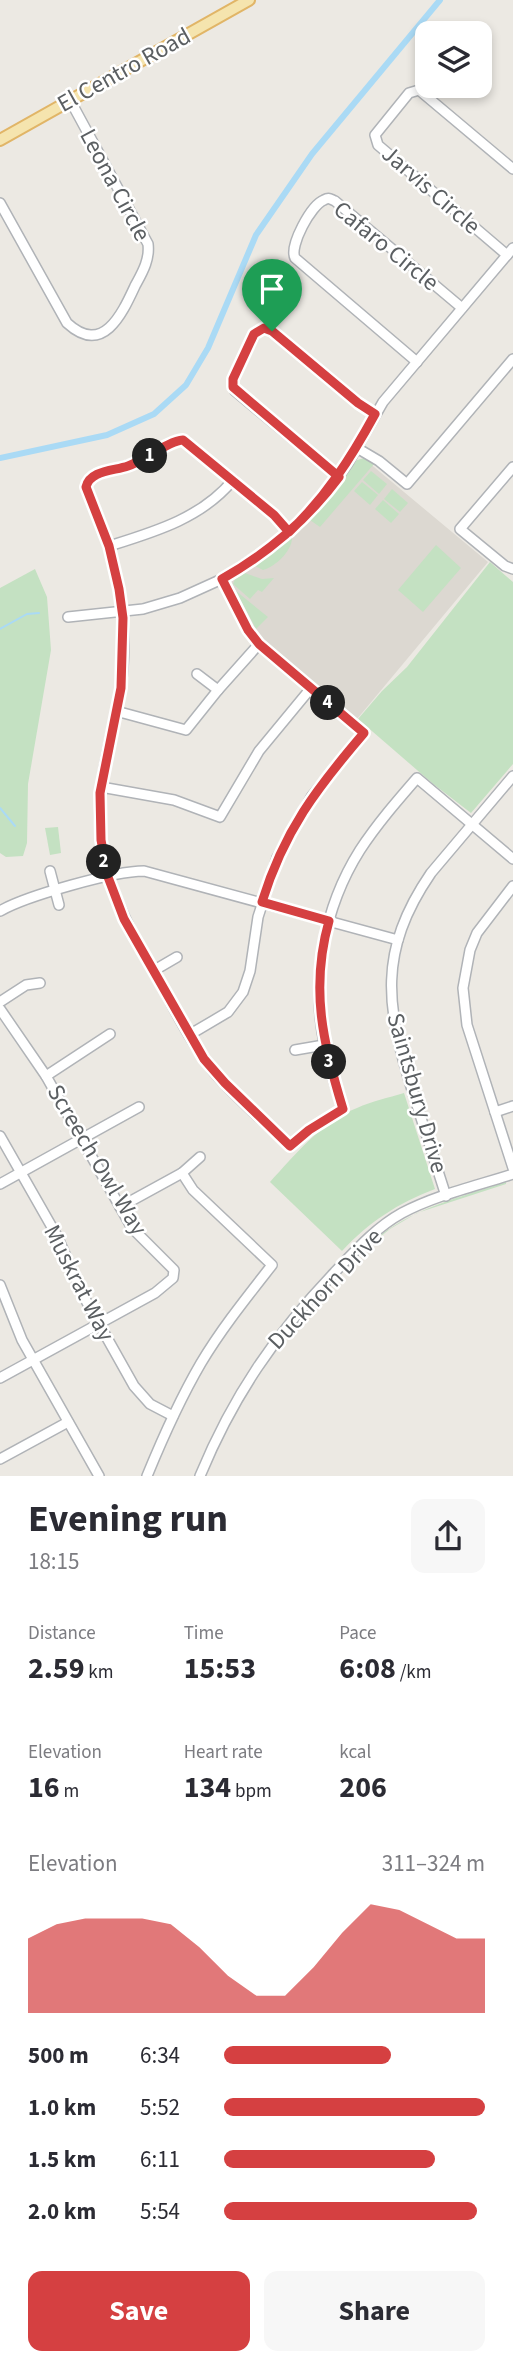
<!DOCTYPE html>
<html lang="en">
<head>
<meta charset="utf-8">
<style>
  body { margin:0; font-family:"Source Sans 3",sans-serif; background:#f7f7f7; color:#2b2b33; height:100vh; display:flex; flex-direction:column; font-size:26px; white-space:nowrap }
  * { box-sizing:border-box; margin:0 }
  p { font-size:23px; color:#7c7c81 }
  .icon { flex:none; width:38px; height:38px; fill:none; stroke:currentColor; stroke-width:2; stroke-linecap:round; stroke-linejoin:round }
  .map { position:relative; height:1476px; overflow:hidden }
  .side { display:flex; flex-direction:column; background:#fff; flex:1 }
  .side>* { flex:none }
  .controls { position:absolute; left:415px; top:21px; display:grid; gap:14px }
  .controls a { display:grid; place-items:center; width:77px; height:77px; border-radius:14px; background:#fff; box-shadow:0 4px 10px #0003; font-size:35px }
  .pin { position:absolute; display:grid; place-items:center; width:60px; height:60px; color:#fff; margin:-72px -30px; border-radius:50% 50% 50% 0; rotate:-45deg; box-shadow:0 0 7px #0007 }
  .pin .icon { rotate:45deg }
  .km { position:absolute; width:35px; height:35px; margin:-18px; border-radius:50%; background:#222; color:#fff; font-size:19px; line-height:35px; text-align:center }
  .round { display:grid; place-items:center; flex:none; width:74px; height:74px; border-radius:14px; background:#f7f7f7 }
  .headline { display:flex; align-items:center; justify-content:space-between; height:119px; padding:0 28px }
  h1 { font-size:38px; font-weight:700; line-height:52px }
  .metrics { display:grid; grid-template-columns:repeat(3,1fr); gap:10px; height:119px; padding:7px 28px }
  .metrics div { display:grid; align-content:center }
  .metrics b { font-size:30px; font-weight:700 }
  .metrics small { font-size:19px; font-weight:400 }
  .metrics p { font-size:19px }
  .chart { height:196px; padding:14px 28px }
  .chart p { display:flex; justify-content:space-between }
  .chart svg { width:100%; height:126px; margin-top:7px; fill:#d54041; opacity:.7 }
  .primary-button { display:flex; gap:14px; margin-top:auto; padding:14px 28px }
  .primary-button a { flex:1; height:80px; border-radius:14px; background:#d54041; color:#fff; font-size:28px; font-weight:700; line-height:80px; text-align:center }
  .primary-button a+a { background:#f7f7f7; color:#2b2b33 }
  ul { padding:0 28px; list-style:none; font-size:23px }
  li { display:grid; grid-template-columns:112px 84px 1fr; align-items:center; height:52px }
  li i { height:18px; border-radius:9px; background:#d54041 }
  .map>svg:first-child { display:block }
  .education { fill:#dcd8d1 }
  .green { fill:#c4e1c2 }
  .lines { fill:none; stroke-linecap:round; stroke-linejoin:round }
  .stream { stroke:#aadaf5; stroke-width:2 }
  .canal { stroke:#aadaf5; stroke-width:6 }
  .minor-casing { stroke:#b0b3b7; stroke-width:12 }
  .major-casing { stroke:#e1b567; stroke-width:14 }
  .minor { stroke:#fff; stroke-width:9 }
  .major { stroke:#f5e4ae; stroke-width:10 }
  .route-casing { stroke:#fff; stroke-width:14 }
  .route { stroke:#d54041; stroke-width:9 }
  .labels { text-anchor:middle; dominant-baseline:central; stroke-width:5; stroke-linejoin:round; paint-order:stroke }
  .street-label { font-size:24px; fill:#5b5f62; stroke:#fff }
</style>
</head>
<body>
<div class="map">
<svg width="513" height="1476" viewBox="0 0 513 1476">
  <rect width="100%" height="100%" fill="#ece9e3"/>
  <path class="education" d="M358,460L368,462L488,562L357,719L260,638L231,582L308,523Z"/>
  <g class="green">
    <path d="M364,458L374,464L320,527L310,520L330,498L357,460Z"/>
    <path d="M371,471L387,484L379,494L363,480Z"/>
    <path d="M362,482L378,495L370,505L354,491Z"/>
    <path d="M392,489L408,503L400,512L384,499Z"/>
    <path d="M383,500L399,514L391,523L375,509Z"/>
    <path d="M292,538C292,551 275,567 263,570L255,566Z"/>
    <path d="M436,545L461,568L423,612L398,590Z"/>
    <path d="M490,562L513,582V764L471,813L432,783L358,719L382,691L407,667Z"/>
    <path d="M35,569L47,597L51,650L28,784L27,843L23,856L6,857L0,853V588Z"/>
    <path d="M245,573L262,579L274,578L262,592L258,590L250,599L233,584L235,579Z"/>
    <path d="M236,591L268,617L256,629Z"/>
    <path d="M58,827L61,853L50,855L45,828Z"/>
    <path d="M404,1093L435,1189C398,1203 369,1222 342,1251L270,1182C295,1155 321,1122 357,1108C372,1101 388,1098 404,1093Z"/>
    <path d="M506,1182V1184L417,1213L390,1229L361,1252C403,1210 452,1200 506,1182Z"/>
  </g>
  <g class="lines">
    <g class="stream">
      <path d="M0,629L27,614L39,613"/>
      <path d="M0,808L15,826"/>
    </g>
    <path class="canal" d="M0,458L107,435L154,414L186,385L208,348L256,235L312,154L440,0"/>
    <g class="minor-casing">
      <g id="minor">
        <path d="M0,203L67,323C103,356 122,314 135,286C142,273 150,260 148,244L70,100"/>
        <path d="M507,255L378,145L375,135L409,93L419,90L513,169"/>
        <path d="M417,362L295,258C289,246 311,205 324,200C329,197 330,199 335,201L462,308"/>
        <path d="M357,448L379,461L407,484L513,359"/>
        <path d="M513,467L460,529L505,566L513,569"/>
        <path d="M339,477L235,391L233,379L255,334L264,328L272,331L358,403L375,414"/>
        <path d="M289,532L274,515L183,440L176,441L136,463L95,475L87,483V491C117,554 131,624 120,693C113,731 101,769 100,808C97,877 131,932 164,990C179,1018 194,1047 214,1072C237,1099 265,1122 290,1146L309,1130L343,1109C336,1088 329,1068 325,1047C310,980 324,907 360,850C377,824 397,801 417,778L513,859"/>
        <path d="M109,546C154,532 202,518 233,480"/>
        <path d="M68,617L143,609L180,598L222,579L273,546L304,518L331,487L348,463L383,402L513,248"/>
        <path d="M197,674L218,690"/>
        <path d="M116,711L186,730L218,690L259,644"/>
        <path d="M101,787L174,800L220,817L259,751L311,688"/>
        <path d="M50,871L59,905"/>
        <path d="M513,886L477,933L470,950L463,988L467,1025L513,1168"/>
        <path d="M0,911C26,896 114,871 144,871L398,940"/>
        <path d="M153,971L177,957"/>
        <path d="M0,1002L26,985L40,983"/>
        <path d="M0,1009L46,1076L132,1228L174,1270L173,1278L155,1293L0,1378"/>
        <path d="M189,1035L228,1012L243,992L250,971L258,917L277,858L312,796L364,733L259,644L249,630L222,579"/>
        <path d="M295,1050L324,1045"/>
        <path d="M46,1076L110,1034"/>
        <path d="M495,1112L513,1106"/>
        <path d="M0,1136L57,1236L84,1297L134,1386L150,1404L173,1416"/>
        <path d="M0,1184L139,1107"/>
        <path d="M446,1196C435,1162 424,1127 413,1093C386,1007 377,952 431,873L513,776"/>
        <path d="M120,1207L182,1173L200,1157"/>
        <path d="M0,1285L22,1340L99,1476"/>
        <path d="M0,1459L68,1422"/>
        <path d="M147,1476C163,1437 180,1399 201,1363C222,1328 247,1297 272,1265L193,1190L182,1173"/>
        <path d="M200,1476C233,1396 275,1335 334,1273C355,1251 375,1228 402,1213C436,1195 476,1186 513,1174"/>
      </g>
    </g>
    <g class="major-casing">
      <path id="major" d="M0,140L249,0"/>
    </g>
    <use href="#minor" class="minor"/>
    <use href="#major" class="major"/>
  </g>
  <g class="lines">
    <g class="route-casing">
      <path id="route" d="M272,331L358,403L375,414C351,458 326,497 289,532L274,515L183,440C168,441 145,460 128,466C114,471 90,470 86,487L109,546L119,589L123,618L121,688L100,793L101,840L108,877L124,919L204,1059L225,1083L290,1146L309,1130L343,1109C323,1044 310,988 329,921L262,902C284,831 316,789 364,733L259,644L248,630L222,579C268,553 307,520 339,477L233,387V379L254,334L264,328L272,331"/>
    </g>
    <use href="#route" class="route"/>
  </g>
  <g class="labels">
    <g class="street-label">
      <text transform="translate(124 70) rotate(-29)">El Centro Road</text>
      <text transform="translate(115 185) rotate(62)">Leona Circle</text>
      <text transform="translate(431 190) rotate(41)">Jarvis Circle</text>
      <text transform="translate(386 246) rotate(39)">Cafaro Circle</text>
      <text transform="translate(417 1093) rotate(74)">Saintsbury Drive</text>
      <text transform="translate(97 1160) rotate(59)">Screech Owl Way</text>
      <text transform="translate(79 1283) rotate(63)">Muskrat Way</text>
      <text transform="translate(325 1289) rotate(-47)">Duckhorn Drive</text>
    </g>
  </g>
</svg>
<div class="controls">
<a><svg class="icon" aria-label="layers" viewBox="0 0 24 24"><path d="M12 4l9 5-9 5-9-5zM3 14l9 5 9-5"/></svg></a>
</div>
<div class="pin" style="left:272px;top:331px;background:#1e9e55"><svg class="icon" aria-label="arrive" viewBox="0 0 24 24"><path d="M6 21V4h12l-3 4 3 4H6"/></svg></div>
<b class="km" style="left:150px;top:456px">1</b>
<b class="km" style="left:104px;top:862px">2</b>
<b class="km" style="left:329px;top:1062px">3</b>
<b class="km" style="left:328px;top:703px">4</b>
</div>
<section class="side">
<div class="headline"><div><h1>Evening run</h1><p>18:15</p></div><a class="round"><svg class="icon" aria-label="share" viewBox="0 0 24 24"><path d="M12 15V3M7 8l5-5 5 5M5 13v7h14v-7"/></svg></a></div>
<div class="metrics">
<div><p>Distance</p><b>2.59<small> km</small></b></div>
<div><p>Time</p><b>15:53</b></div>
<div><p>Pace</p><b>6:08<small> /km</small></b></div>
</div>
<div class="metrics">
<div><p>Elevation</p><b>16<small> m</small></b></div>
<div><p>Heart rate</p><b>134<small> bpm</small></b></div>
<div><p>kcal</p><b>206</b></div>
</div>
<div class="chart"><p><span>Elevation</span>311–324 m</p>
<svg viewBox="0 0 160 44" preserveAspectRatio="none"><path d="M0 44V18L10 13L20 11L30 11L40 11L50 13L60 21L70 31L80 38L90 38L100 28L110 16L120 6L130 8L140 13L150 18L160 18V44z"/></svg>
</div>
<ul>
<li><b>500 m</b>6:34<i style="width:64%"></i></li>
<li><b>1.0 km</b>5:52<i style="width:100%"></i></li>
<li><b>1.5 km</b>6:11<i style="width:81%"></i></li>
<li><b>2.0 km</b>5:54<i style="width:97%"></i></li>
</ul>
<div class="primary-button"><a>Save</a><a>Share</a></div>
</section>
</body>
</html>
